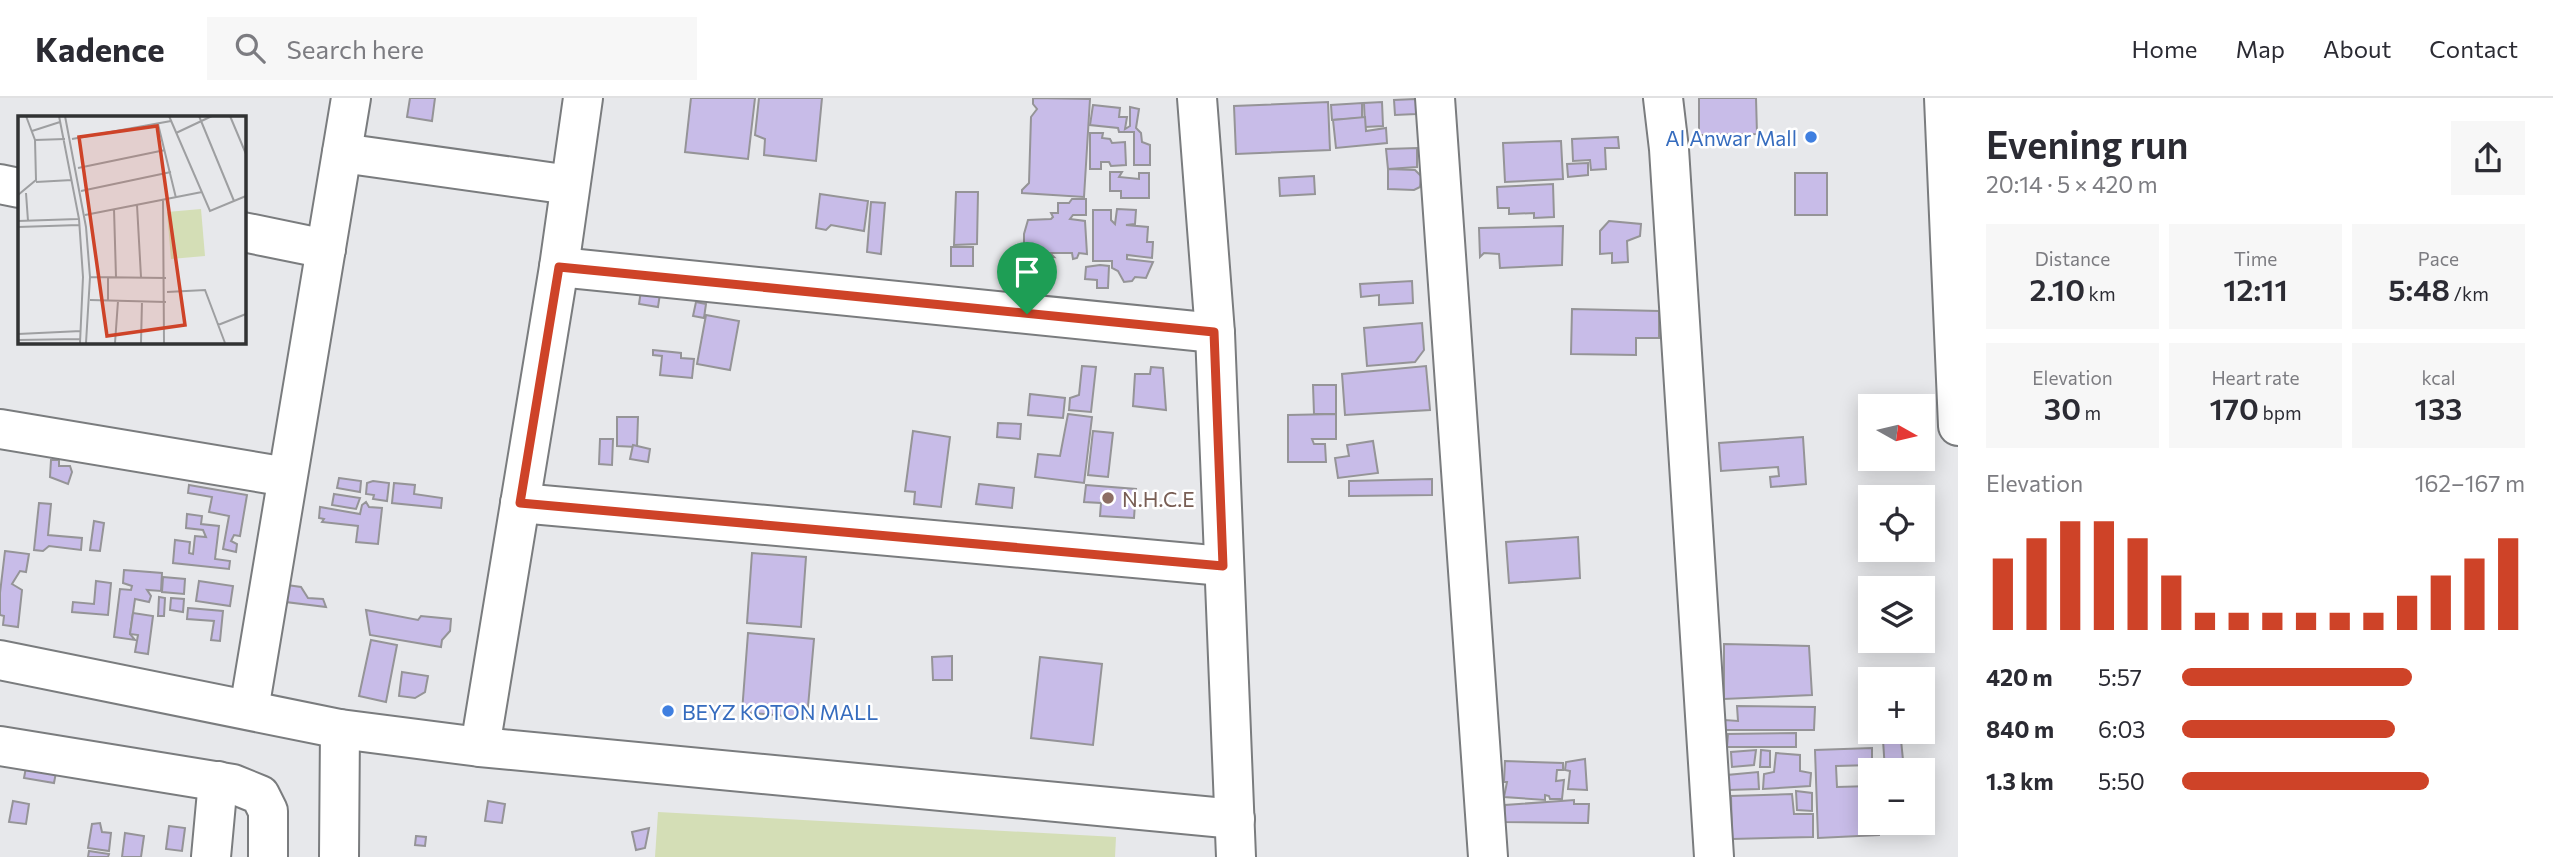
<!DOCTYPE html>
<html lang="en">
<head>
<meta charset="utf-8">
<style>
  body { margin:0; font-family:Commissioner,sans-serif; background:#f7f7f7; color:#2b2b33; height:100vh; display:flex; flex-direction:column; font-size:26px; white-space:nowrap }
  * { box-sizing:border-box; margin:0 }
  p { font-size:23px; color:#7c7c81 }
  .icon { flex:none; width:38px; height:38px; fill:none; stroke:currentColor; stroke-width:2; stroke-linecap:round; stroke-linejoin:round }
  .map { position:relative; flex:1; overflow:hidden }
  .details { display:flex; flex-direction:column; background:#fff; width:595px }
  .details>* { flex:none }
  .needle { width:46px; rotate:98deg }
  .fabs { position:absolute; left:1858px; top:296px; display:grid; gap:14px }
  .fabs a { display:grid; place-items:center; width:77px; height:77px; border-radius:0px; background:#fff; box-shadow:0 4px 18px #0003; font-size:35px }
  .pin { position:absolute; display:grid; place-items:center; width:60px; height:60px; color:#fff; margin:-72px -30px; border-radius:50% 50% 50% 0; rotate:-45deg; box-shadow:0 0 7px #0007 }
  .pin .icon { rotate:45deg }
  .round { display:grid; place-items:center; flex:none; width:74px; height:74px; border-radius:0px; background:#f7f7f7 }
  .headline { display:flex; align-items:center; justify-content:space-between; height:119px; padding:0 28px }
  h1 { font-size:38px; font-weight:600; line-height:52px }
  .stats { display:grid; grid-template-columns:repeat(3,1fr); gap:10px; height:119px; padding:7px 28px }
  .stats div { display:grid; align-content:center; border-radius:0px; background:#f7f7f7; text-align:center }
  .stats b { font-size:30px; font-weight:600 }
  .stats small { font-size:19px; font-weight:400 }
  .stats p { font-size:19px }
  .chart { height:196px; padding:14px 28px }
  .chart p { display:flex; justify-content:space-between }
  .chart svg { width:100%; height:126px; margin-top:7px; stroke:#ce4328; stroke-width:6 }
  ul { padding:0 28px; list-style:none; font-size:23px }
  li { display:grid; grid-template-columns:112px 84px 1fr; align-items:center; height:52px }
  li i { height:18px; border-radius:9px; background:#ce4328 }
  header { display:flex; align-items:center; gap:42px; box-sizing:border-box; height:98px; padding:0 35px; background:#fff; border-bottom:2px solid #e1e1e2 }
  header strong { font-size:33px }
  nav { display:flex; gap:38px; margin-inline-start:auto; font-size:24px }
  .search { width:490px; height:63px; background:#f7f7f7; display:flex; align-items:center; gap:18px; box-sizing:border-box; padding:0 24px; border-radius:0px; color:#7c7c81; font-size:26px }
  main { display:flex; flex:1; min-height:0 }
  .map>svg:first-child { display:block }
  .green { fill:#d4deb6 }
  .building { fill:#c8bce8; stroke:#959497; stroke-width:2 }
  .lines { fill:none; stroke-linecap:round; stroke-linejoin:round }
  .minor-casing { stroke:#7a7c7e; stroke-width:42 }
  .minor { stroke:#fff; stroke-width:38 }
  .route-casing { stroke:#fff; stroke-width:14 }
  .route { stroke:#ce4328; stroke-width:9 }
  .shop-dot { fill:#3f7fe0; stroke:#fff; stroke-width:2.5 }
  .education-dot { fill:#8d6e63; stroke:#fff; stroke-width:2.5 }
  .labels { text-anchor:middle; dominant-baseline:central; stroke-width:5; stroke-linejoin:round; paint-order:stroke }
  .shop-label { font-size:21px; fill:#366cbe; stroke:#fff; text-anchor:end }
  .education-label { font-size:21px; fill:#785e54; stroke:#fff; text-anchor:start }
  .inset-road { fill:none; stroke:#9e9fa1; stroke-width:2 }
  .view { fill:#ce4328; fill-opacity:0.15; stroke:#ce4328; stroke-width:3.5 }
  .inset-edge { fill:none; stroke:#313233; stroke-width:3.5 }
</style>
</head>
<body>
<header>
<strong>Kadence</strong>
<div class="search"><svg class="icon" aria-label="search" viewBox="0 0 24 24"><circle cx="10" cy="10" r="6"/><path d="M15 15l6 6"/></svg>Search here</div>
<nav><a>Home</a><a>Map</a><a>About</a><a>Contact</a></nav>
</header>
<main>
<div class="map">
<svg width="1958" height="759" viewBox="0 0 1958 759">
  <rect width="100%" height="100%" fill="#e7e8eb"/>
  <path class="green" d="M658,714L1116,739L1115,759H655Z"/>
  <g class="building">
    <path d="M410,0H435L432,23L407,19Z"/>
    <path d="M691,0H755L748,61L685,54Z"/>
    <path d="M759,0H822L816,63L764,57L765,41L755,37Z"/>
    <path d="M1033,0L1090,1L1084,99L1022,95V92L1029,85L1031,19L1037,11L1033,6Z"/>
    <path d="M1699,0H1756L1757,36L1699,37Z"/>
    <path d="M1416,1V16L1395,17L1394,2Z"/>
    <path d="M1328,4L1330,52L1236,56L1234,8Z"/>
    <path d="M1382,4L1383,28L1365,29L1364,5Z"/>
    <path d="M1362,5V20L1332,22L1331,7Z"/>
    <path d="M1093,7L1120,10L1119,19H1127L1125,31L1130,28V9L1139,11L1136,30L1141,35L1142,44L1150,47V67H1134V34H1119L1118,30L1090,27Z"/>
    <path d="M1365,19L1366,33L1386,30L1387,45L1336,50L1333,22Z"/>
    <path d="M1090,35H1103L1102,40L1110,41L1112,45L1125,44L1126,67L1111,68L1109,64H1101V71H1090Z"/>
    <path d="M1618,39L1619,50H1605L1606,71L1591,72L1590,62L1573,63L1572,41Z"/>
    <path d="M1561,43L1563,81L1505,84L1503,45Z"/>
    <path d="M1417,50V69L1388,71L1386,51Z"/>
    <path d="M1588,65V77L1568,79L1567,66Z"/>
    <path d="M1388,71L1415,72L1421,78L1420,89L1414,92L1388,91Z"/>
    <path d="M1110,74H1122L1119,79L1139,81V75H1149V100H1121V93H1110Z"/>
    <rect x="1795" y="75" width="32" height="42"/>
    <path d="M1314,78L1315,96L1280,98L1279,80Z"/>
    <path d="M1553,86L1554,119L1534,120V115L1509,116V110H1498L1497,89Z"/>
    <path d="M956,94H978L977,146L954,147Z"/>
    <path d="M820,96L868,103L864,133L831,127L826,132L816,130Z"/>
    <path d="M1072,101H1086V117H1073L1070,121L1085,123L1087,156L1079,155L1077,160L1073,161L1072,155H1050L1054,159L1039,158V155H1024V136L1028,122L1051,121L1053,119L1051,115H1058V105H1069Z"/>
    <path d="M871,104L885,105L881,156L867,154Z"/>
    <path d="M1117,111L1136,112L1135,126L1126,127L1148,129L1147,144H1153L1152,160L1127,157V161L1153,164L1146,180L1135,179L1132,183L1124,184L1118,173L1112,170V163H1093V112H1111V122L1115,126Z"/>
    <path d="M1609,123L1641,126L1640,138L1627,143L1628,164L1612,165V155L1600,156V133Z"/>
    <path d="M1563,128L1562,167L1500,170L1499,156L1484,155L1480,159L1479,130Z"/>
    <rect x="951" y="149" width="22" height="19"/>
    <path d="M1100,167L1109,168L1108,190H1097V182L1085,181L1086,169Z"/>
    <path d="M1412,183L1413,205L1379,207V197L1361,199L1360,186Z"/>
    <path d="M642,186L661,189L658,209L639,206Z"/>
    <path d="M696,204L706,206L704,220L693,218Z"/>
    <path d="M1572,211L1659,213V240H1636V257L1571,256Z"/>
    <path d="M706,217L739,223L730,272L697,266Z"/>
    <path d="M1422,225L1424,252L1415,264L1367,268L1364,230Z"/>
    <path d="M653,252L681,255V260L694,261L692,280L660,277L662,258L653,257Z"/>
    <path d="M1082,268L1096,269L1091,314L1069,312L1070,300L1079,297Z"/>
    <path d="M1426,268L1430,312L1345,317L1342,276Z"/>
    <path d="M1151,269L1163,270L1166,312L1133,308L1135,276H1150Z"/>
    <path d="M1313,287H1336V316H1314Z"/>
    <path d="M1030,296L1065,300L1063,320L1028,317Z"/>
    <path d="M1068,316L1092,319L1084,385L1035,379L1038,356L1060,358Z"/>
    <path d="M1336,316V341H1312L1314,346H1325L1326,364H1288V317Z"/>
    <path d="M617,319H638L637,349L617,348Z"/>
    <path d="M998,325L1021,326L1020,341L997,339Z"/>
    <path d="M913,333L950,339L941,409L914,406L915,394L905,393Z"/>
    <path d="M1093,333L1113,335L1108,379L1088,377Z"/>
    <path d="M1803,339L1806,386L1771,389L1770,379L1779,378L1778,369L1721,373L1719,345Z"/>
    <path d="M600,341H613L612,367L599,366Z"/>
    <path d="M1373,343L1378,375L1338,380L1335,360L1349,358L1347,347Z"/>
    <path d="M633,347L650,351L648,364L630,361Z"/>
    <path d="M51,362H59V368H70L72,374L68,386L50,379Z"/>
    <path d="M339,380L361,383L360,394L337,390Z"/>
    <path d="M1432,381V397L1349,398V383Z"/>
    <path d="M373,383L389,385L387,403L373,401L374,397L366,396L367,385Z"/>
    <path d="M394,385L415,387L414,396L442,400L441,410L392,405Z"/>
    <path d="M979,386L1014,390L1012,410L976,406Z"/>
    <path d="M189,387L247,397L240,438L234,437L231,443L237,446L236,454L223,451L229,418L209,414L212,399L188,395Z"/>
    <path d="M1086,387L1136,391L1134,420L1100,418L1101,405L1084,404Z"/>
    <path d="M334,396L360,400L356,411L332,407Z"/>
    <path d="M366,404L369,409L382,410L378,446L356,444L358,428L322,424L324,421L319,420L320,409L360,416L362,407Z"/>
    <path d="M39,405L51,406L48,437L82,440L81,452L49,448L43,453L34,452Z"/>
    <path d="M187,416L202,418L201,426L219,428L215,461L230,463L229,471L173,465L175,442L190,444L189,455L193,456L195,438L206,439L203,432L186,430Z"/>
    <path d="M94,423L104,425L100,453L90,452Z"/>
    <path d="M1578,439L1580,480L1509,485L1506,444Z"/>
    <path d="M5,453L29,456L26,474L20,473L12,486L22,492L18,529L3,527L4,518L0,517V495Z"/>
    <path d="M752,455L806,459L801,529L747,525Z"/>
    <path d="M124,472L162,475L161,493L147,492L151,498L149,504L135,501L130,536L135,542L114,539L120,491L131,492L132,488L123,485Z"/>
    <path d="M163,479L185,481L184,496L162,494Z"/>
    <path d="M96,483L111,485L108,517L72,514L73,504L94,506Z"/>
    <path d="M199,483L233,488L230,508L196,503Z"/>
    <path d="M287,487L301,489L308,500L323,501L326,509L286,504Z"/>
    <path d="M159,499L165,500L164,518H158Z"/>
    <path d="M171,500L184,501L183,514L170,512Z"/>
    <path d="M188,510L223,513L220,543L211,542L214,523L187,521Z"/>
    <path d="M366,512L418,522L421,518L451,521L450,533L442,542L441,549L370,537Z"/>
    <path d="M133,515L153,518L148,556L135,554L138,537L130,536Z"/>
    <path d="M748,535L814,541L807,620L742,614Z"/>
    <path d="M371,542L397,547L386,604L359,598Z"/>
    <path d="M1724,546L1809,548L1812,597L1724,601Z"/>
    <path d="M952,558V582H933L932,559Z"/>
    <path d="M1040,559L1102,566L1093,647L1031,640Z"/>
    <path d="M402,574L428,578L425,594L415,600L399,598Z"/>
    <path d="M1737,608L1815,609L1814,632H1724L1725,622L1738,623Z"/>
    <path d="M1796,635V649H1727L1728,636Z"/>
    <path d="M1883,642H1901L1904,672H1885Z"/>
    <path d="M1872,650V667L1836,668L1837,689L1871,688V724H1879V737L1818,740L1815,652Z"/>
    <path d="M1756,652L1754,667L1732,669L1731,654Z"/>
    <path d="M1761,652L1770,653V669H1760Z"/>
    <path d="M1776,655L1800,657V673L1811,675L1810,688L1763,691L1764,676L1774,674Z"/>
    <path d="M1585,661L1587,692L1568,691L1570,673L1565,672L1566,664Z"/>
    <path d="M1505,663L1563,665V672H1557L1556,683L1564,682L1562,701H1550L1549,698L1545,697V702L1504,699L1507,684H1504Z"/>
    <path d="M27,664L57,669L54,685L24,680Z"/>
    <path d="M1758,674L1759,691L1728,692L1727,677Z"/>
    <path d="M1931,684L1930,701H1923V685Z"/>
    <path d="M1796,693L1812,695V713L1797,712Z"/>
    <path d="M1792,696L1794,716H1813V739L1732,741L1731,698Z"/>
    <path d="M1574,702V706H1589L1588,725L1503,724L1505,707Z"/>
    <path d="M13,703L29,706L26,726L9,724Z"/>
    <path d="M488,703L505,706L502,725L485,723Z"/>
    <path d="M100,725L102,734L111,735L109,753L88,750L92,726Z"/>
    <path d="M169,728L185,730L182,753L166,751Z"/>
    <path d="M649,730L645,750L636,752L632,734Z"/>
    <path d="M125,735L144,738L141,759H122Z"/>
    <path d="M416,738L426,739L425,748L415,747Z"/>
    <path d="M89,753L109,756L108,759H88Z"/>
  </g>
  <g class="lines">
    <g class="minor-casing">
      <g id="minor">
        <path d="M1197,0L1215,235L1236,759"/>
        <path d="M1435,0L1488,759"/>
        <path d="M1663,0L1669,51L1714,759"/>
        <path d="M1944,0L1958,328"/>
        <path d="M342,55L570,87"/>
        <path d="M0,86L19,90"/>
        <path d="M243,134L326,151"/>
        <path d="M559,169L1215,235"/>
        <path d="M0,331L287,379"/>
        <path d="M520,405L1223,468"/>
        <path d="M0,562L340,631L480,649L1235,721"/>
        <path d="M249,612L351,0"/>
        <path d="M0,648L233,686L260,697L268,713V759"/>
        <path d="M480,649L559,169L583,0"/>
        <path d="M211,759L218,683"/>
        <path d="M339,759L340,631"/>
      </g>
    </g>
    <use href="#minor" class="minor"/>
  </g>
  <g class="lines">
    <g class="route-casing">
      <path id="route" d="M559,169L1214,234L1223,468L520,405Z"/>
    </g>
    <use href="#route" class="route"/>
  </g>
  <g class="shop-dot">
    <circle cx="1811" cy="39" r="7"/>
    <circle cx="668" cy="613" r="7"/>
  </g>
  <circle class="education-dot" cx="1108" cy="400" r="7"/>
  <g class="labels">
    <g class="shop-label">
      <text x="1797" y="39">Al Anwar Mall</text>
      <text x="682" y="613" text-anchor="start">BEYZ KOTON MALL</text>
    </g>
    <g class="education-label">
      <text x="1122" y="400">N.H.C.E</text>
    </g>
  </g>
  <g transform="translate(18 18)">
    <rect width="228" height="228" fill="#e7e8eb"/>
    <path d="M183,93L187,140L153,143L149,96Z" fill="#d4deb6"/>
    <path class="inset-road" d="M41,0L61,103L65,161L62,227M47,0L68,111L72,161L68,227M151,0L192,95L228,80M181,0L216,85M212,0L228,38M140,8L158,82M14,15L42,6M158,17L194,0M54,23L153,5M17,24L47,23M60,52L147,34M18,66L54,64M63,75L153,56M8,77L10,105M0,79L18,64L17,24L8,0M145,84L146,227M119,89L123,161M96,93L98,161M67,99L184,76M0,105L60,103M0,111L61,109M72,161L148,162M90,161V184M149,176L187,174L207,227M72,184L148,186M200,209L228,198M0,218L63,215M0,224L62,223M97,227L100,185M123,227L124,185"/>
    <path class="view" d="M139,10L167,209L89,220L61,21Z"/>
    <rect width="228" height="228" class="inset-edge"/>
  </g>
</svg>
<div class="fabs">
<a><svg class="needle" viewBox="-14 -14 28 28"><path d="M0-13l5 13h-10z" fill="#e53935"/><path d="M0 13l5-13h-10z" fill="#7c7c81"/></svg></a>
<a><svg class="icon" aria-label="locate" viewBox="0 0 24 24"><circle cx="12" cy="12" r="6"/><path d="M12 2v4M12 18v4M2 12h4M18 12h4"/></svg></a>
<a><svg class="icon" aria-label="layers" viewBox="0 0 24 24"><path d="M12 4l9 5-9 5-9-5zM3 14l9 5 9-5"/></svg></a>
<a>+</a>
<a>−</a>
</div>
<div class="pin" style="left:1027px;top:216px;background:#1e9e55"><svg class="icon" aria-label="arrive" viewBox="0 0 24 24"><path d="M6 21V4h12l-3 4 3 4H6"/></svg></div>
</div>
<section class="details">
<div class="headline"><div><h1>Evening run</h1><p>20:14 · 5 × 420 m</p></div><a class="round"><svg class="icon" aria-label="share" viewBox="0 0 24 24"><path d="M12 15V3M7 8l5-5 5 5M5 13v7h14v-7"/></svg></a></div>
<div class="stats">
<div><p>Distance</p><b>2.10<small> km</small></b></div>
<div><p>Time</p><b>12:11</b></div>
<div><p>Pace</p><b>5:48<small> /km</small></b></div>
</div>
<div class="stats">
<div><p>Elevation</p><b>30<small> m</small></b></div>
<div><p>Heart rate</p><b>170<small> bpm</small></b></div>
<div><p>kcal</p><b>133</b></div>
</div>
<div class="chart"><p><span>Elevation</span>162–167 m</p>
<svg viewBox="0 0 160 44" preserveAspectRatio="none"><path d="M5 44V19M15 44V12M25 44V6M35 44V6M45 44V12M55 44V25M65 44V38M75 44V38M85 44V38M95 44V38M105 44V38M115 44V38M125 44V32M135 44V25M145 44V19M155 44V12"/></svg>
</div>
<ul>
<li><b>420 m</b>5:57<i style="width:67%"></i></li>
<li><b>840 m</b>6:03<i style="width:62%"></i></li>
<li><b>1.3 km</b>5:50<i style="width:72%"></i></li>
</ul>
</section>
</main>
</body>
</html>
